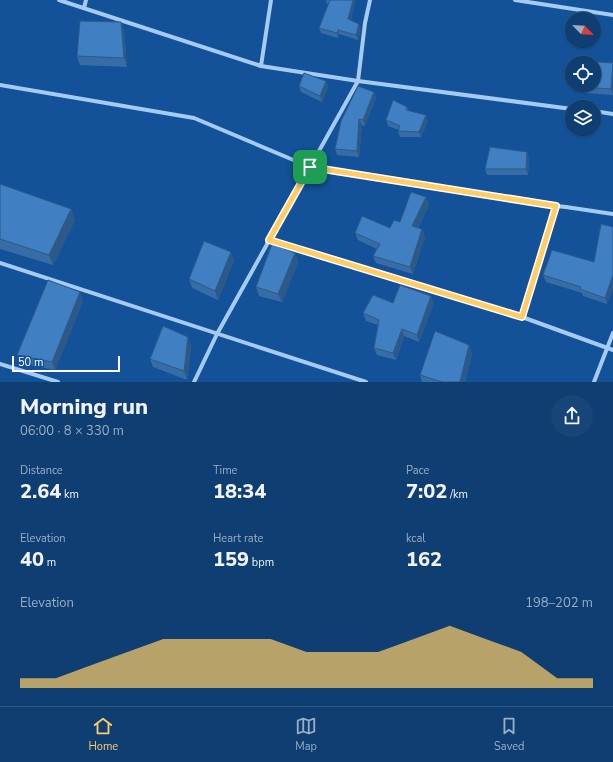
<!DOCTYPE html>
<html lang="en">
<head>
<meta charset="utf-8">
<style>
  body { margin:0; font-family:"Nunito Sans",sans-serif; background:#174577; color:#f1f3f6; height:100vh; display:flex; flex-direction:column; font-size:15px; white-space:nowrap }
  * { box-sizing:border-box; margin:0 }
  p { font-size:13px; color:#9baec4 }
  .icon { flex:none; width:22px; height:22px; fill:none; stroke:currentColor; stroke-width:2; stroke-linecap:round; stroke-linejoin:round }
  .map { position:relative; height:382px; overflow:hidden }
  .drawer { display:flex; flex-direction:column; background:#0e3e72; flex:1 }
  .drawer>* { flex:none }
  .needle { width:26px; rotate:115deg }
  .fabs { position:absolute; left:565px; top:12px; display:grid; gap:8px }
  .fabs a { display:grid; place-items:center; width:36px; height:36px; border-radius:50%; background:#0e3e72; box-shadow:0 1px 3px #0004,0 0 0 1px #2e5784; font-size:20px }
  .scale { position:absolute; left:12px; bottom:10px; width:108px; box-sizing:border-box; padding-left:4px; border:2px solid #fff; border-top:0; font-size:11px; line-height:14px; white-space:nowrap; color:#fff; -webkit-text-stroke:3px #135298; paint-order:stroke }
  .pin { position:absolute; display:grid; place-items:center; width:34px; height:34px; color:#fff; margin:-17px; border-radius:8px; box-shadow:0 2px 6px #0006 }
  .round { display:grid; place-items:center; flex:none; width:42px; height:42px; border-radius:21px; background:#174577 }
  .overview { display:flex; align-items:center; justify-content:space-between; height:68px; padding:0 20px }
  h1 { font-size:22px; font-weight:800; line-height:30px }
  .metrics { display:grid; grid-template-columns:repeat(3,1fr); gap:6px; height:68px; padding:4px 20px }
  .metrics div { display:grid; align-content:center }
  .metrics b { font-size:20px; font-weight:800 }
  .metrics small { font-size:11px; font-weight:400 }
  .metrics p { font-size:11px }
  .chart { height:112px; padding:8px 20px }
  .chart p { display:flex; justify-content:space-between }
  .chart svg { width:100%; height:72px; margin-top:4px; fill:#ffcd67; opacity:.7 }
  .tab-bar { display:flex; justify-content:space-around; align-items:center; height:56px; border-top:1px solid #2e5784; background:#0e3e72; font-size:11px; color:#9baec4 }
  .tab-bar a { display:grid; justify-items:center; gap:2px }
  .tab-bar .on { color:#ffcd67 }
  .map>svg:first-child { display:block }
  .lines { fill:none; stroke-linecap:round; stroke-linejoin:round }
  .minor { stroke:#a5cbf3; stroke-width:4 }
  .wall { fill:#376da6 }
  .shaded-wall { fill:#2d5987 }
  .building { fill:#407fc1; stroke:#2d5987 }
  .route-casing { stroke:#fff; stroke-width:8 }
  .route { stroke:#ffcd67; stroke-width:5 }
</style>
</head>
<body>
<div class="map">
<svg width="613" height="382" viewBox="0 0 613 382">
  <rect width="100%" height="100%" fill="#135298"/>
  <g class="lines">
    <g class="minor">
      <path d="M59,0L261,66L271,0"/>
      <path d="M515,0L613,15"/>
      <path d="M84,8L86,0"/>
      <path d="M261,66L358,81L572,109"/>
      <path d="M0,85L194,118L310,167L556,206L566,207L613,214"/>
      <path d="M594,111L613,114"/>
      <path d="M269,240L522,317L613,350"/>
      <path d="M0,263L366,382"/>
      <path d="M522,317L556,206"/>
      <path d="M0,364L58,382"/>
      <path d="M194,382L217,334L358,81L365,23L370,0"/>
      <path d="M594,382L613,333"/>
    </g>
  </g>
  <g class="wall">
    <path d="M326,0H355L351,20L361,29L358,40L339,34L338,38L321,33L319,28L329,4H327Z"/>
    <path d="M121,22L124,31L127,67L80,65L77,56Z"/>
    <path d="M613,63V95L584,93L581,87Z"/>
    <path d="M326,81L328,87L322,102L301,92L299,86Z"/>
    <path d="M374,92L376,98L365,126L362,125L359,157L337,155L335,149Z"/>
    <path d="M407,107L409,111L428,121L421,137H400L398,131L399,130L388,126L386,120Z"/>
    <path d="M527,152L529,158L528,175H487L485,169Z"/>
    <path d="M0,184L71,209L75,220L53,265L0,249Z"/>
    <path d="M426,197L429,205L418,228L422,229L425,237L413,274L376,263L373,256L377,249L358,240L355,233L390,228L400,222Z"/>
    <path d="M613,227V289L607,304L583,296L582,293L546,282L543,275L594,262Z"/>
    <path d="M295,253L298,262L282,302L259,296L256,287Z"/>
    <path d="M234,260L218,300L192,288L189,279Z"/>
    <path d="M83,301L55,370L20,363L17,355Z"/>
    <path d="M393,303H434L419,342L404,336L396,360L377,355L374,348L378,325L366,321L363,313Z"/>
    <path d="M469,345L472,354L465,382H422L420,375Z"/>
    <path d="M191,346L187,380L153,367L150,359Z"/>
  </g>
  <g class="shaded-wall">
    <path d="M353,0H355L350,24L348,19Z"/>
    <path d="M121,22L124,31L127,67L124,58Z"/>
    <path d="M359,24L361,29L358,40L356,35Z"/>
    <path d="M338,30L339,34L338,38L337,33Z"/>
    <path d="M613,63V95L611,89Z"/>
    <path d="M326,81L328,87L322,102L320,96Z"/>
    <path d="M374,92L376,98L365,126L363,120Z"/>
    <path d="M426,115L428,121L421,137L419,132Z"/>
    <path d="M359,119L362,125L359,157L357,151Z"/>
    <path d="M527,152L529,158L528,175L526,169Z"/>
    <path d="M426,197L429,205L415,233L412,226Z"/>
    <path d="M71,209L75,220L53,265L49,255Z"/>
    <path d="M422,229L425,237L413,274L410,267Z"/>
    <path d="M231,252L234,260L218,300L215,291Z"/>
    <path d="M295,253L298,262L282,302L278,294Z"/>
    <path d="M613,275V289L607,304L605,298Z"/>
    <path d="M80,292L83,301L55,370L52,362Z"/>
    <path d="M431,296L434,303L419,342L417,335Z"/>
    <path d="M402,329L404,336L396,360L393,353Z"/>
    <path d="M188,337L191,346L187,380L184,371Z"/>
    <path d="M469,345L472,354L465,382H460Z"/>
  </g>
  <g class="building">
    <path d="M329,0H353L348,19L359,24L356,35L338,30L337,33L319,28L330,0Z"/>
    <path d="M80,21L121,22L124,58L77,56Z"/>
    <path d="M583,61L613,63L611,89L581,87V85H594V63H583Z"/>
    <path d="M304,73L326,81L320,96L299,86Z"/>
    <path d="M358,86L374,92L363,120L359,119L357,151L335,149L341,121Z"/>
    <path d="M393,100L407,107L406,110L426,115L419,132L398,131L400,126L386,120Z"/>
    <path d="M490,147L527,152L526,169H485Z"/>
    <path d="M0,184L71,209L49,255L0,239Z"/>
    <path d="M411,192L426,197L412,226L422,229L410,267L373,256L380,244L355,233L362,216L390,228L394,220L400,222Z"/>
    <path d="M601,224L613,227V275L605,298L580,289L581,287L543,275L552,250L594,262Z"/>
    <path d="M204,241L231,252L215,291L189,279Z"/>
    <path d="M272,244L295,253L278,294L256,287Z"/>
    <path d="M48,280L80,292L52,362L17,355Z"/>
    <path d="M400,285L431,296L417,335L402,329L393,353L374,348L379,320L363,313L373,295L393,303Z"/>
    <path d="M163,326L188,337L184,371L150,359Z"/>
    <path d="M435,331L469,345L460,382H442L420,375Z"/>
  </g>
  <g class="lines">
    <g class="route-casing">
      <path id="route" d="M310,167L556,206L522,317L269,240Z"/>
    </g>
    <use href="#route" class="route"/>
  </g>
</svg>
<div class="fabs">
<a><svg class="needle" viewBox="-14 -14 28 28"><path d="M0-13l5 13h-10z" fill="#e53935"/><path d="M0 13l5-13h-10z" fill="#9baec4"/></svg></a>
<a><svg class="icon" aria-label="locate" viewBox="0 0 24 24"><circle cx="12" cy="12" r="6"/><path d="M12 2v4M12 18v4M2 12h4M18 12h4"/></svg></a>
<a><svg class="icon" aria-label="layers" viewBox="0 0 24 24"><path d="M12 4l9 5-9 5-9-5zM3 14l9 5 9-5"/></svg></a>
</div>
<div class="scale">50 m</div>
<div class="pin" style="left:310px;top:167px;background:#1e9e55"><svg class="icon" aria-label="arrive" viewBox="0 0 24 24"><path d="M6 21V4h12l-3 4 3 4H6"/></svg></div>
</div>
<section class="drawer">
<div class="overview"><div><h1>Morning run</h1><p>06:00 · 8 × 330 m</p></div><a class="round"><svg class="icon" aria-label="share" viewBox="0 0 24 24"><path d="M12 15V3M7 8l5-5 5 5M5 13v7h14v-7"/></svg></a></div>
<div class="metrics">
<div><p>Distance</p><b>2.64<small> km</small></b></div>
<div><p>Time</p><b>18:34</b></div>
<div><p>Pace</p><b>7:02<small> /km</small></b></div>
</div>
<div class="metrics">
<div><p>Elevation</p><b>40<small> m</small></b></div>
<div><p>Heart rate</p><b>159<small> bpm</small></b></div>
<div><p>kcal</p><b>162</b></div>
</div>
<div class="chart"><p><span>Elevation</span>198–202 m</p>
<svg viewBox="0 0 160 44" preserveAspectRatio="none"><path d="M0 44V38L10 38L20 30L30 22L40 14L50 14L60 14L70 14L80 22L90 22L100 22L110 14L120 6L130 14L140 22L150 38L160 38V44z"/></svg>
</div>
</section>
<nav class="tab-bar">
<a class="on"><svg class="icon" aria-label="home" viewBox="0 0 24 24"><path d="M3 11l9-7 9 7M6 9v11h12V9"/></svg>Home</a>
<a><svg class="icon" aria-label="map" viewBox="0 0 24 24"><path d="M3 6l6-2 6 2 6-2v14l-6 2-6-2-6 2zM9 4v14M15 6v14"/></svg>Map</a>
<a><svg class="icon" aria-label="saved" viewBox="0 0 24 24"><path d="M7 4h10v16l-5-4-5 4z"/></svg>Saved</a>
</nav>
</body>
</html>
